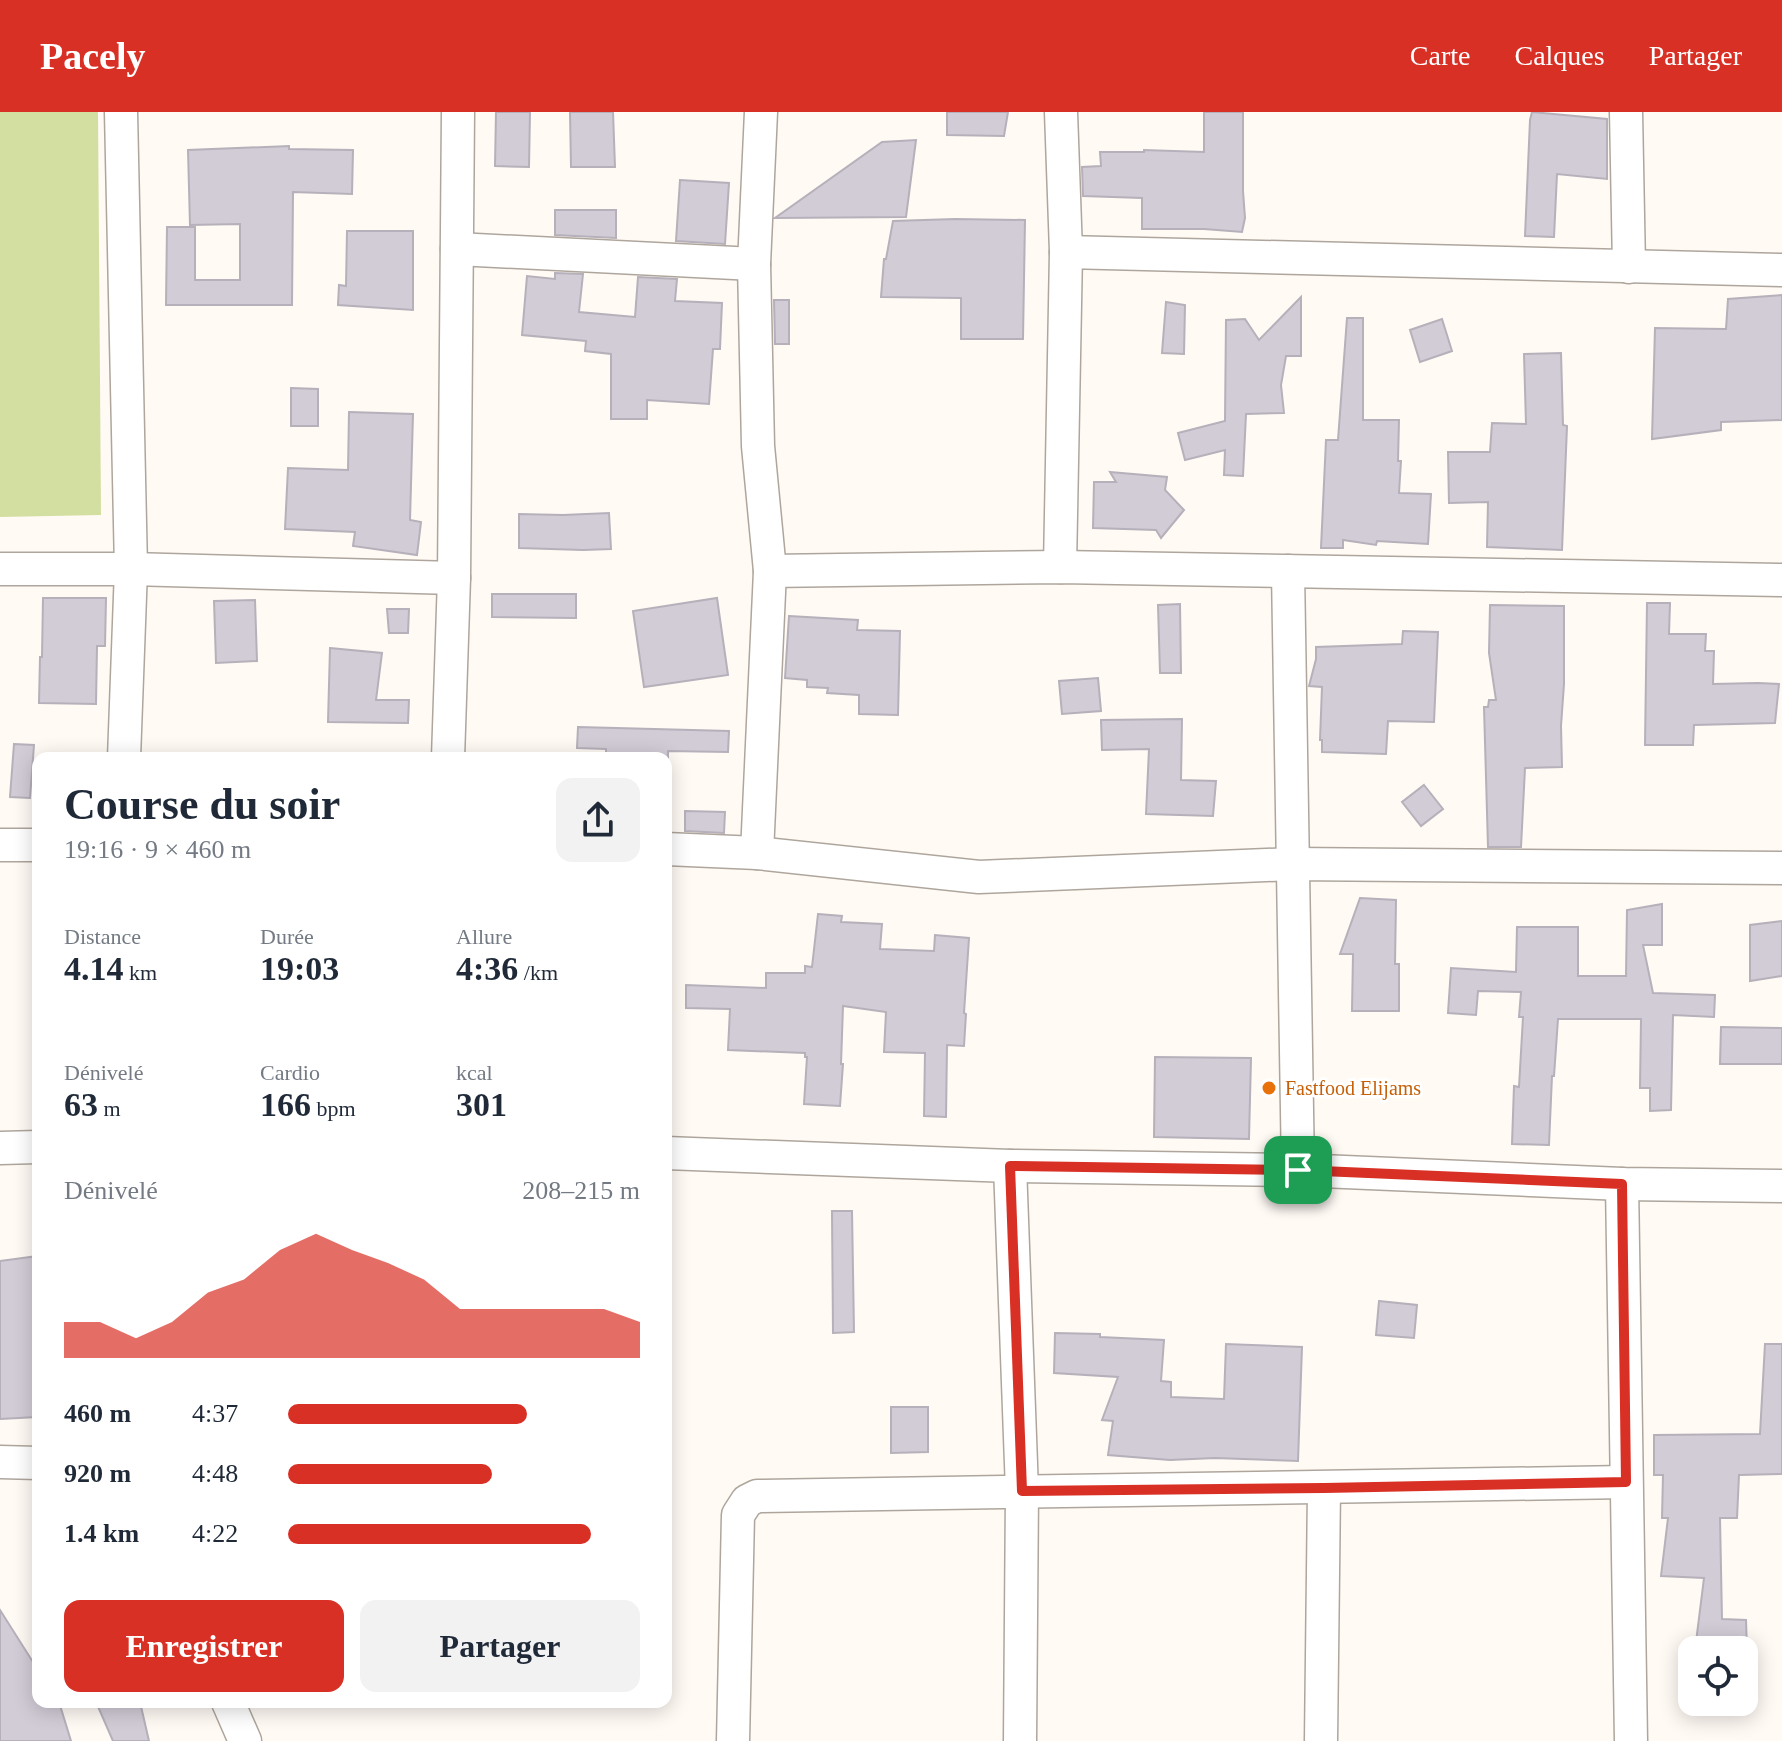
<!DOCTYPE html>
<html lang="fr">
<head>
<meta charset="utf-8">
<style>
  body { margin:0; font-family:Georgia,serif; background:#f2f2f3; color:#1f2937; height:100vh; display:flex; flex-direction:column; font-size:30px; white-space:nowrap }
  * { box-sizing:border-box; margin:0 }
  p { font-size:26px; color:#747a83 }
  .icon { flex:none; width:44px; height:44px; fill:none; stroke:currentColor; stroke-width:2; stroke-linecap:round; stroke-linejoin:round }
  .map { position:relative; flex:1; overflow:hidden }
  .details { position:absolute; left:32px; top:640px; width:640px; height:956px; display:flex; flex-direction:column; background:#fff; border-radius:16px; box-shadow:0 4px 20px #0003 }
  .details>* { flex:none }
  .tools { position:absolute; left:1678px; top:1524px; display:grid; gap:16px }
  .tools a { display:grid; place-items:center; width:80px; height:80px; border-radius:16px; background:#fff; box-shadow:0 4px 20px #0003; font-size:40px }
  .pin { position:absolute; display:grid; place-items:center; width:68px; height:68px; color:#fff; margin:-34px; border-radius:16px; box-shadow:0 4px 12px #0006 }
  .round { display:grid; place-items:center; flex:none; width:84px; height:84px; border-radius:16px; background:#f2f2f3 }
  .head { display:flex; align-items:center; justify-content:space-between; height:136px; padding:0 32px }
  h1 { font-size:44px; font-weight:700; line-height:60px }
  .figures { display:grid; grid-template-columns:repeat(3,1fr); gap:12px; height:136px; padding:8px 32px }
  .figures div { display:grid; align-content:center }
  .figures b { font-size:34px; font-weight:700 }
  .figures small { font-size:22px; font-weight:400 }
  .figures p { font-size:22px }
  .chart { height:224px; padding:16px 32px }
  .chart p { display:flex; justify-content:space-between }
  .chart svg { width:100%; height:144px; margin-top:8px; fill:#d93025; opacity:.7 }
  .button { display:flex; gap:16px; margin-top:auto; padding:16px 32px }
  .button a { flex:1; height:92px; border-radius:16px; background:#d93025; color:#fff; font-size:32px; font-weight:700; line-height:92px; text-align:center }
  .button a+a { background:#f2f2f3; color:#1f2937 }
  ul { padding:0 32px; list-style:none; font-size:26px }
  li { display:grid; grid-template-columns:128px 96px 1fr; align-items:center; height:60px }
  li i { height:20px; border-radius:10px; background:#d93025 }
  header { display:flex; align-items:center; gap:48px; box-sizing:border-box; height:112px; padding:0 40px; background:#d93025; color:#fff }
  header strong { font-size:38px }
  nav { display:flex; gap:44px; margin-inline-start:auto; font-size:28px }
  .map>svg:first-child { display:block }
  .green { fill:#d3dfa1 }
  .building { fill:#d2ccd7; stroke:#b5b0ba; stroke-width:2 }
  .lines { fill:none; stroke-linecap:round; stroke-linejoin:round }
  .street-casing { stroke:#aea69d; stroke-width:35 }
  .street { stroke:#fff; stroke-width:32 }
  .route-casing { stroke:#fff; stroke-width:16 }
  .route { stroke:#d93025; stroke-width:10 }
  .food-dot { fill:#e8710a; stroke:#fff; stroke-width:3 }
  .labels { text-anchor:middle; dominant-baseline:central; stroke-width:6; stroke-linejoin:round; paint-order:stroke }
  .food-label { font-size:20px; fill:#c56008; stroke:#fff; text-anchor:start }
</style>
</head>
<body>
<header>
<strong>Pacely</strong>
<nav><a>Carte</a><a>Calques</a><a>Partager</a></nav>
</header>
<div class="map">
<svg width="1782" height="1629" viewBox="0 0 1782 1629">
  <rect width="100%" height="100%" fill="#fffaf4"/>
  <path class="green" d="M0,0H98L101,403L0,405Z"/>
  <g class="building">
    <path d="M496,0H530L529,55L495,54Z"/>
    <path d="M570,0H613L615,55H571Z"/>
    <path d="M947,0H1008L1004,24L947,23Z"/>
    <path d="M1204,0H1243V79L1245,106L1242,120L1204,117H1142V86L1083,84L1082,55L1101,54L1100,40H1144V38L1204,40Z"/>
    <path d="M1532,0L1607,7V67L1557,62L1554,125L1525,124L1530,8Z"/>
    <path d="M916,28L906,105L775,106L882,30Z"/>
    <path d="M289,34V37L353,38L352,82L293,80L292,193H166L167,115H195V168H240V112L190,113L188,38Z"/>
    <path d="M680,68L729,71L725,132L676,129Z"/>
    <path d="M555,98H616V126L555,123Z"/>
    <path d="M955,107L1025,108L1023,227H961V186L881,185L884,147H886L893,109Z"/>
    <path d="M347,119H413V198L338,193L339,173L346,174Z"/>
    <path d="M555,161L583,162L579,200L635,205L638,165L677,167L675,189L722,191L720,237H713L709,292L647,288V307H611V242L585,239L586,229L522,223L527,164L555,167Z"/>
    <path d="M1782,183V308L1721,310V318L1652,327L1655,216L1726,217L1728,187Z"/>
    <path d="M1301,185V244H1286L1281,273L1284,301L1246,302L1243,364L1224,363L1225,338L1185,348L1178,321L1225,309L1226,208L1245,207L1259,228Z"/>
    <path d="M774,188H789V232H775Z"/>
    <path d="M1166,190L1185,193L1184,242L1162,241Z"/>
    <path d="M1347,206H1363V308H1399L1398,349H1401L1399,381L1431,382L1428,432L1377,429L1376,433L1343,428V436H1321L1326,328H1338Z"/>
    <path d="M1442,207L1452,239L1420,250L1410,218Z"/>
    <path d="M1561,241L1563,313L1567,314L1562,438L1487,435L1488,390L1449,391L1448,340H1490L1492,311L1526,312L1524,242Z"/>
    <path d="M291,276L318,277V314H291Z"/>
    <path d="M349,300L413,302L410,408L421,410L417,443L353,434L355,420L285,417L288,356L348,358Z"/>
    <path d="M1110,360L1167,365L1165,378L1184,398L1161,426L1156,418L1093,416L1094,370H1116Z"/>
    <path d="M609,401L611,437L583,438L519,436V402L563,403Z"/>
    <path d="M492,482H576V506L492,505Z"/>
    <path d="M43,486H106L105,534H97L96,592L39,591L40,545H42Z"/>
    <path d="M717,486L728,563L644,575L633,499Z"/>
    <path d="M255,488L257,549L216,551L214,489Z"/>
    <path d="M1647,491H1670L1669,522H1706L1705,539H1714L1713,572L1758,571L1779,572L1775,611L1694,613L1693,633H1645Z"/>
    <path d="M1180,492L1181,561H1160L1158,493Z"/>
    <path d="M1490,493L1564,494V572L1561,614L1562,655L1525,656L1521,735H1488L1484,595H1488L1489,588H1496L1489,541Z"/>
    <path d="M387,497H409L408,521H389Z"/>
    <path d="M789,504L858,508L857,518L900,519L898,603L859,602V583L827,581L828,576L807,575V568L785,566Z"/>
    <path d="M1403,519L1438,520L1434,610L1388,609L1386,642L1322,640V628H1320L1322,575L1309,574L1316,547V535L1402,532Z"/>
    <path d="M330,536L382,541L376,588H409L408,611L328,610Z"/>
    <path d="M1098,566L1101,599L1062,602L1059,569Z"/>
    <path d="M1182,607L1181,668L1216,669L1213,704L1146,702L1149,637L1102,638L1101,608Z"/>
    <path d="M578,615L729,619L728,640L668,639V646H606V637L577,636Z"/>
    <path d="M14,632L34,633L30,686L10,685Z"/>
    <path d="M1424,673L1443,697L1421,714L1402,690Z"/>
    <path d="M685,699L725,700L724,721L685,719Z"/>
    <path d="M1360,786L1396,788L1395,852H1399V899H1352L1353,842H1340Z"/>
    <path d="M1662,792V833H1643L1653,881L1715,883L1714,905L1673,903L1671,998L1650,999V976H1640L1641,907H1558L1554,964H1552L1549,1033L1512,1032L1514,974L1519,975L1523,905H1519L1521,880L1478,879L1476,903L1448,901L1451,856L1516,860L1517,815H1578V864H1626L1627,798Z"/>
    <path d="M818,802L842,804L841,810L882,812L880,837L934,839L935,823L969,826L964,901L966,902L964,934L947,933L946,1005L924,1004L925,941L884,940L886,900L843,894L841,952H843L840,994L804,992L807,945H805V941L728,938L730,897L686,896V873L766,876V861H805V854L812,855Z"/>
    <path d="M1782,809V864L1750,869V813Z"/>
    <path d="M1721,915L1782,916V952H1720Z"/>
    <path d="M1155,945L1251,946L1249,1027L1154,1025Z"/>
    <path d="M832,1099H852L854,1220L833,1221Z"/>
    <path d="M38,1144V1258H33L37,1305L0,1307V1149Z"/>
    <path d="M1379,1189L1417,1193L1414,1226L1376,1223Z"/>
    <path d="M1055,1221L1100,1222V1225L1164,1228L1161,1269L1171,1270V1285L1224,1287L1226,1232L1302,1235L1298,1349L1215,1346L1170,1348L1108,1343L1113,1309L1102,1308L1118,1265L1054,1261Z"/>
    <path d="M1765,1232H1782V1362L1739,1363L1737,1406H1720L1722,1507L1746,1508L1747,1538H1695L1704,1466L1661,1464L1668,1406H1662L1663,1363H1654V1323L1760,1322Z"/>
    <path d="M891,1295H928V1340L891,1341Z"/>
    <path d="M0,1498L38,1558V1590H59L71,1629H0Z"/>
    <path d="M96,1590H140L149,1629H113Z"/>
  </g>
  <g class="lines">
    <g class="street-casing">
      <g id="street">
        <path d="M121,0L131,457L124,646"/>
        <path d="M1626,0L1629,155"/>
        <path d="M457,137L754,152"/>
        <path d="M1066,140L1782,158"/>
        <path d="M1060,455L1066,140L1061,0"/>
        <path d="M0,457H131L454,466"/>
        <path d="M770,459L1060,455L1782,468"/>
        <path d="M1288,459L1298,1058"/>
        <path d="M448,646L454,466L458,0"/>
        <path d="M0,733H38"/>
        <path d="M666,737L757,741L979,765L1292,752L1782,756"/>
        <path d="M757,741L770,459L758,334L754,152L761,0"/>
        <path d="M0,1036L38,1035"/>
        <path d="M666,1041L1010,1054L1298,1058L1622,1072L1782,1074"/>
        <path d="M1010,1054L1022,1379L1020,1629"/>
        <path d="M1622,1072L1631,1629"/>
        <path d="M0,1350L38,1351"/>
        <path d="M228,1590L245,1629"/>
        <path d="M733,1629L738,1403L747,1389L757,1384L1626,1370"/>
        <path d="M1321,1629L1324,1376"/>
      </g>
    </g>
    <use href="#street" class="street"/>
  </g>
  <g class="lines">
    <g class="route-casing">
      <path id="route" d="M1010,1054L1298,1058L1622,1072L1626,1370L1324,1376L1022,1379Z"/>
    </g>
    <use href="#route" class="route"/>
  </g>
  <circle class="food-dot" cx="1269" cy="976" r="8"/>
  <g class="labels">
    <g class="food-label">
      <text x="1285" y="976">Fastfood Elijams</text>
    </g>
  </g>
</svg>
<div class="tools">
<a><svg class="icon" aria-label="locate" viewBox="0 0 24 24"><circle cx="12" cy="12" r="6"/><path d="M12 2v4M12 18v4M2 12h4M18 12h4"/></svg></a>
</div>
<div class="pin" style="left:1298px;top:1058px;background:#1e9e55"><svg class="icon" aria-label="arrive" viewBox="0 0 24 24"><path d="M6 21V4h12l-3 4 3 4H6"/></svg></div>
<section class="details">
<div class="head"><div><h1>Course du soir</h1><p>19:16 · 9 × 460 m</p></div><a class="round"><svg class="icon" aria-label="share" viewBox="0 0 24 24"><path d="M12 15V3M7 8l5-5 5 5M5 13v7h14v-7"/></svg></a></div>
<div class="figures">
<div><p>Distance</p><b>4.14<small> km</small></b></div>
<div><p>Durée</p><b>19:03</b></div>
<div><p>Allure</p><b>4:36<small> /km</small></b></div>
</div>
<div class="figures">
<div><p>Dénivelé</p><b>63<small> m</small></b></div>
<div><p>Cardio</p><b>166<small> bpm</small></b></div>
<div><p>kcal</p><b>301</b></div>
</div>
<div class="chart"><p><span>Dénivelé</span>208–215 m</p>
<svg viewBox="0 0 160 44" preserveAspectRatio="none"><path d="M0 44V33L10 33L20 38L30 33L40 24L50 20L60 11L70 6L80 11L90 15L100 20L110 29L120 29L130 29L140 29L150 29L160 33V44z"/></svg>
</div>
<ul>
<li><b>460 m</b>4:37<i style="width:68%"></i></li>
<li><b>920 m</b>4:48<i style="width:58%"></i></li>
<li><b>1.4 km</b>4:22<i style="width:86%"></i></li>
</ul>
<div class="button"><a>Enregistrer</a><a>Partager</a></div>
</section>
</div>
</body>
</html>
